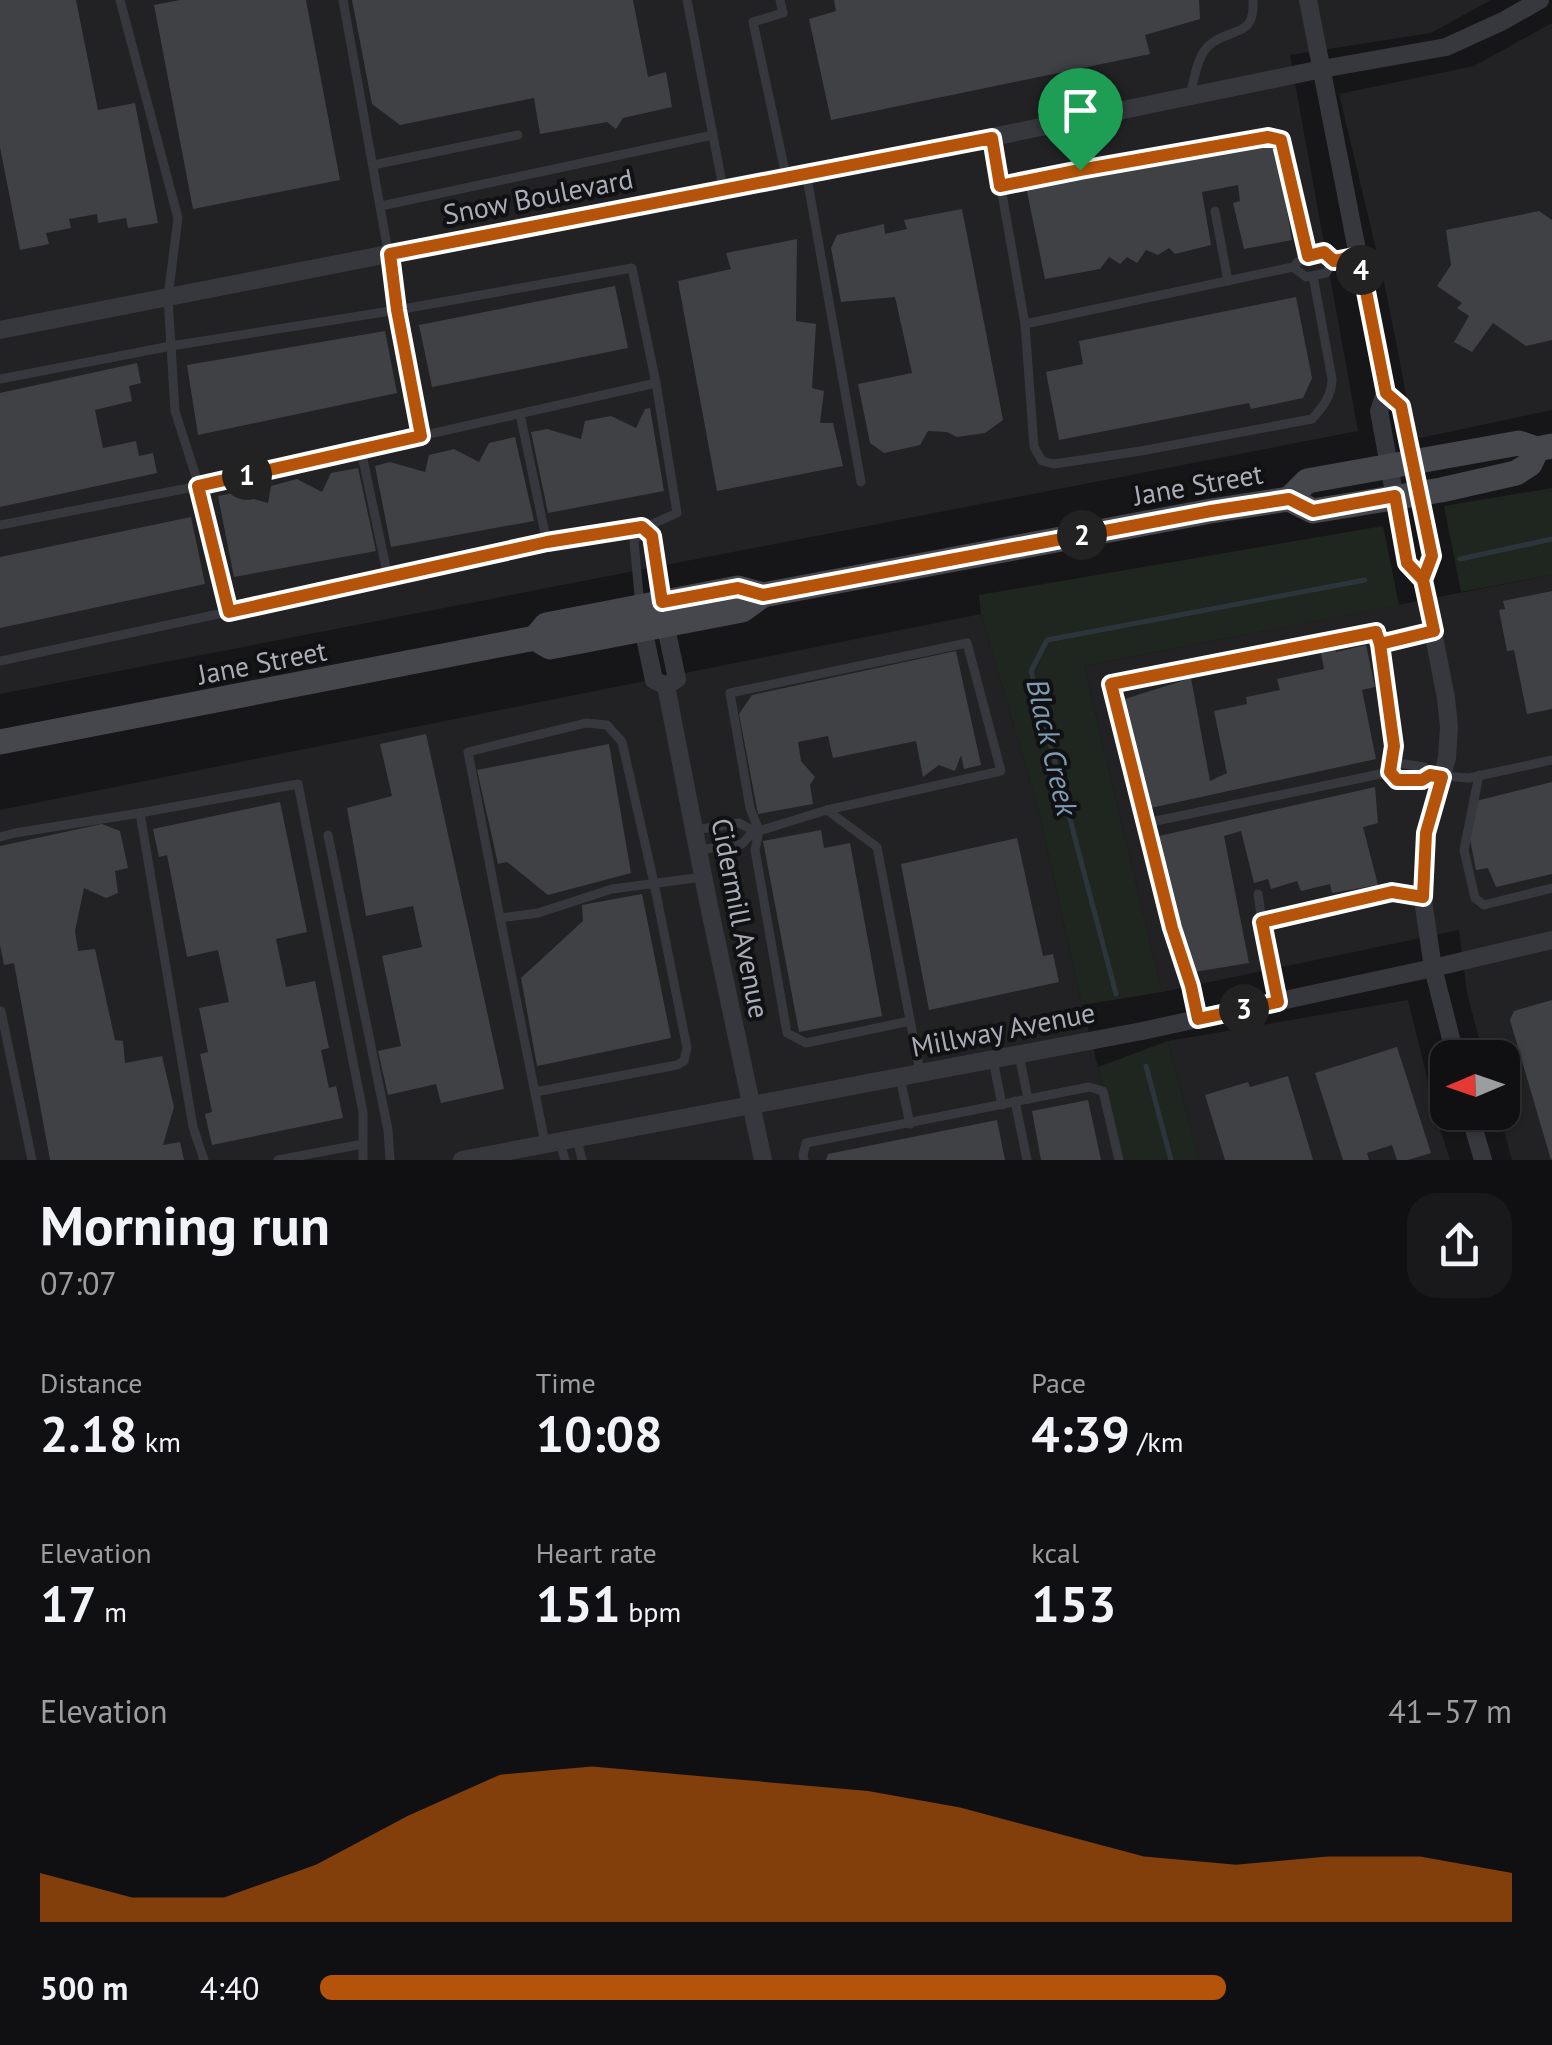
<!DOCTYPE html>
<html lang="en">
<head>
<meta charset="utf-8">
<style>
  body { margin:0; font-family:"PT Sans",sans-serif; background:#19191b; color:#f1f3f6; height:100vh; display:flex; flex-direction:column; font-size:38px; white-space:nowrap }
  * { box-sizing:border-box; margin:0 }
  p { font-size:32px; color:#9c9d9f }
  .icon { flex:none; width:55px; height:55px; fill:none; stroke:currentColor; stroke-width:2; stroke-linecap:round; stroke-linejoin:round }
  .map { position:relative; height:1160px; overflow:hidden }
  .details { display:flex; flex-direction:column; background:#101012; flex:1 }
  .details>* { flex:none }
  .needle { width:65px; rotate:268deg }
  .tools { position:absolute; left:1430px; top:1040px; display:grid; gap:20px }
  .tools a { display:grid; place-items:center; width:90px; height:90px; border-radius:20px; background:#101012; box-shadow:0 2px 8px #0004,0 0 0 2px #303032; font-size:50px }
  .pin { position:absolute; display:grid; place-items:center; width:85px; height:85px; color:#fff; margin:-102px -42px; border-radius:50% 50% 50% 0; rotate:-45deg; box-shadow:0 0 10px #0007 }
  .pin .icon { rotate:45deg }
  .km { position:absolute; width:50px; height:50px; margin:-25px; border-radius:50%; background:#222; color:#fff; font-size:28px; line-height:50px; text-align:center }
  .round { display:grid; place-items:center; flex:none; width:105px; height:105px; border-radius:30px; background:#19191b }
  .head { display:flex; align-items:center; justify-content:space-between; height:170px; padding:0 40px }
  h1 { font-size:55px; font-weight:600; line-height:75px }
  .metrics { display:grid; grid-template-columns:repeat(3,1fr); gap:15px; height:170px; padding:10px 40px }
  .metrics div { display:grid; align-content:center }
  .metrics b { font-size:50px; font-weight:600 }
  .metrics small { font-size:28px; font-weight:400 }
  .metrics p { font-size:28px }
  .chart { height:280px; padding:20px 40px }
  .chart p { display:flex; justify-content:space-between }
  .chart svg { width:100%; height:180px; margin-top:10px; fill:#b45309; opacity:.7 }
  ul { padding:0 40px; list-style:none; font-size:32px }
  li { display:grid; grid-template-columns:160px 120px 1fr; align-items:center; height:75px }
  li i { height:25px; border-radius:12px; background:#b45309 }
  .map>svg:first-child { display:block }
  .built { fill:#222225 }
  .green { fill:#1e261f }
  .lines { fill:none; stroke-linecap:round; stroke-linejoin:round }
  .stream { stroke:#2c353c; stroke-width:5 }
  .building { fill:#404145 }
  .lane { stroke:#37383d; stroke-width:9 }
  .street { stroke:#37383d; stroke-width:18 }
  .secondary { stroke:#45474d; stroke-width:25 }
  .route-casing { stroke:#fff; stroke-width:20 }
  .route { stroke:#b45309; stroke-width:12 }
  .labels { text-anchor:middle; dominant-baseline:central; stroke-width:8; stroke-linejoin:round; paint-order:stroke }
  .street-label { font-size:28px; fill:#a8adb8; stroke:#111113 }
  .water-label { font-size:30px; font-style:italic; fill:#7f9bb3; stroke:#111113 }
</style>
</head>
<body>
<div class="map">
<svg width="1552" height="1160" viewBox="0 0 1552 1160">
  <rect width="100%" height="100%" fill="#161618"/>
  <g class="built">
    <path d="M0,0H1491L1431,33L1290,55L1358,431L0,694Z"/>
    <path d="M1552,23V410L1420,438L1414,435L1386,291L1339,94L1474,66Z"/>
    <path d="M1552,575V1160H1512L1499,1113L1502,1112V1058L1484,1057L1467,993L1459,930L1162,992L1084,666Z"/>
    <path d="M981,614L1038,808L1082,1005L1122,1160H0V810Z"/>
    <path d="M1408,1000L1438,1122L1450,1160H1199L1168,1041Z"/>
  </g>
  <g class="green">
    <path d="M1552,488V575L1461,592L1444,506Z"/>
    <path d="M1383,526L1399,605L1084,666L1162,992L1082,1005L1038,808L981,614L979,595Z"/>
    <path d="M1168,1041L1199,1160H1122L1098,1067Z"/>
  </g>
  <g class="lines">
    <g class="stream">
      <path d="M1460,559L1552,539"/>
      <path d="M1116,994L1031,671L1047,640L1365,580"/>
      <path d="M1146,1066L1171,1160"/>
    </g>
  </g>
  <g class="building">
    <path d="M0,0H76L98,110L135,103L158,223L128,228L126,218L98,223L97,214L69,219L71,228L46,233L49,244L20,250L0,147Z"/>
    <path d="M180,0H306L340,180L193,209L154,5Z"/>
    <path d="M352,0H633L648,77L666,72L672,107L623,118L616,129L607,122L540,134L534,98L400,125L372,104Z"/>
    <path d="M834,0H1199L1200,19L1145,35L1150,54L831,120L809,19L836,11Z"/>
    <path d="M1275,142L1292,240L1244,249L1233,203L1240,201L1238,185L1202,192L1211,245L1175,254L1169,248L1158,255L1146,250L1137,263L1127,257L1120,264L1109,257L1100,269L1045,279L1026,187Z"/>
    <path d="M962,209L1003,420L985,433L957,437L947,432L928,431L920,445L884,453L870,443L858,384L912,373L895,297L841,302L831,248L837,235L884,224L885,234L907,229L904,220Z"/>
    <path d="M1539,211L1552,220V340L1526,346L1493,323L1472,352L1454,342L1469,316L1457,308L1462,303L1437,286L1451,265L1446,230Z"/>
    <path d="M797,239L796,321L816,324L812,388L824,391L820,423H833L843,466L717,491L678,281L731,269L726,253Z"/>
    <path d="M615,286L628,348L432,387L419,325Z"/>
    <path d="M1296,297L1312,378L1303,398L1251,409L1249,403L1059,440L1046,372L1083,364L1079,341Z"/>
    <path d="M385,331L397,393L198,435L187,365Z"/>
    <path d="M137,363L141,383L129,386L132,401L95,410L103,448L136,441L139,456L153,453L157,473L0,507V393Z"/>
    <path d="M650,408L664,491L548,513L531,432L547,429L581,439L585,421L611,416L636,428L645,409Z"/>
    <path d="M515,437L534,521L391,547L375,466L390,462L425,472L429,455L454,449L479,462L489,443Z"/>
    <path d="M358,468L376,551L234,577L218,496L233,493L268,503L271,486L297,479L322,492L331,473Z"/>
    <path d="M191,517L205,584L0,628V557Z"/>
    <path d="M1552,591V709L1527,714L1514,650L1507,651L1499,610L1505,609L1503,601Z"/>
    <path d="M1366,645L1375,687L1362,690L1376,759L1146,809L1125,699L1191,678L1210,781L1227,773L1214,711L1247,704L1246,697L1280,690L1277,679L1324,669L1320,649L1335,646L1336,652Z"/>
    <path d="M956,651L981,765L964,769L961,755L955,771L939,765L923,777L916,741L833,758L828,736L798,742L801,761L815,777L810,785L813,804L758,814L739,714L752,695Z"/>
    <path d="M426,734L504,1089L441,1103L436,1084L388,1095L378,1051L401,1046L382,956L422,947L413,906L366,916L347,808L392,796L380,744Z"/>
    <path d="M609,744L631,873L548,895L507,862L498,864L477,770Z"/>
    <path d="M1552,782V874L1496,887L1488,868L1476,870L1469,834L1476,801Z"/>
    <path d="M1375,787L1378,823L1363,827L1378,885L1332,893L1330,884L1301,891L1297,881L1271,889L1268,879L1254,883L1241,831L1224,836L1249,963L1194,972L1175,912L1159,836Z"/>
    <path d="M280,802L307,932L276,939L286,987L315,981L329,1048L321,1050L329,1088L336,1086L343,1118L212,1145L205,1114L212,1112L200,1054L208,1052L199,1008L229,1002L218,950L187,957L167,855L159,857L153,829Z"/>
    <path d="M102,824L120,831L128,868L115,871L118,893L106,898L84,888L75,931L78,951L95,949L115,1040L123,1041L125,1063L162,1056L174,1107L163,1145L180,1142L184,1160H50L14,963L4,965L0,945V846Z"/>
    <path d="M821,830L824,848L850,843L882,1016L799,1032L763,841Z"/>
    <path d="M1017,838L1043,956L1053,954L1059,982L929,1010L901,864Z"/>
    <path d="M642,894L671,1038L537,1066L521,978L583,921L582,905Z"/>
    <path d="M1552,1000V1159L1551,1160L1510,1020L1514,1011Z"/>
    <path d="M1397,1047L1431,1153L1408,1160H1397L1392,1145L1367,1153L1369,1160H1343L1315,1073Z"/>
    <path d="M1288,1076L1313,1160H1225L1205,1095L1248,1082L1250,1087Z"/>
    <path d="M1088,1100L1101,1160H1041L1032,1111Z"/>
    <path d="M997,1120L1005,1160H826L828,1154Z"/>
  </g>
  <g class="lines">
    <g class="lane">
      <path d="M120,0L178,218L168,297L175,411L199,486L229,612"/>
      <path d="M343,0L421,436"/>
      <path d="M687,0L723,188"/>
      <path d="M780,0L783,13L753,22L786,176"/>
      <path d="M1190,96C1194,80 1197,53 1212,43C1233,27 1255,38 1253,0"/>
      <path d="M992,137L1025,324L1293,267C1302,256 1310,255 1324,252L1334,261L1358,257"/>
      <path d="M373,165L518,135"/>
      <path d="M806,172L861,482"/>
      <path d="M1000,186L1268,137L1277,138L1282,143L1308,256"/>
      <path d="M381,206L713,135"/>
      <path d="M1215,211L1228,281"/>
      <path d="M1293,267L1306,277L1326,273L1334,261"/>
      <path d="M1025,324L1034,447L1042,461L1054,464L1141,451L1312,419C1323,407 1332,395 1332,379L1313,276"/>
      <path d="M0,379L171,346L397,310L632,268L656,383"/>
      <path d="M520,414L547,543"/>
      <path d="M361,450L388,577"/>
      <path d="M0,525L199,486L656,383L677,513L648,526L624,531L547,543L0,661"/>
      <path d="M640,606L634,541L642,527L651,536L661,601"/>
      <path d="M1380,644L1394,747L1390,769"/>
      <path d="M1390,772L1397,780H1421L1430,775"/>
      <path d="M1479,775L1464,850L1475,898L1484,905L1552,888"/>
      <path d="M827,810L877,847L920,1072"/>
      <path d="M140,813L298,784L363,1112V1160"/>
      <path d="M1146,823L1390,772L1398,763L1424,767L1430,775L1469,778L1552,760"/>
      <path d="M695,830L739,823L754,831"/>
      <path d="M328,835L388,1130L390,1160"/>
      <path d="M0,837L15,833L140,813L193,1127L204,1160"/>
      <path d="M699,850L742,844L754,831H759L827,810L1001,771L967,643L730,693L750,808L759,831L755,850L787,1033L806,1043L910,1021"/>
      <path d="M1258,894L1262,922L1393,892L1423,897"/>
      <path d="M500,918L468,752L586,723L607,725L622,742L654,883L687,1048L684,1061L677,1065L535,1092"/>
      <path d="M1262,922L1278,1002"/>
      <path d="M1,1011L32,1160"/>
      <path d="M1198,1018L1191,986L1172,927L1111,684L1376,632L1380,644L1433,631"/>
      <path d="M1019,1055L1028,1099"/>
      <path d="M993,1060L1002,1105"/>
      <path d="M900,1078L910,1124"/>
      <path d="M1015,1101L1027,1160"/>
      <path d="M577,1139L582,1160"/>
      <path d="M560,1142L565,1160"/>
      <path d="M545,1143L500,918L538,913L612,889L703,877"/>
      <path d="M278,1160L363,1144"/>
      <path d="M804,1160L803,1155L806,1143L1089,1087L1103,1091L1119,1160"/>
    </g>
    <g class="street">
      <path d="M1308,0L1385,393L1379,411L1407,563L1423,580L1446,698L1449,727L1447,758L1426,833L1423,900L1433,968L1456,1058"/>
      <path d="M0,330L786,176L905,155L1322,69L1446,47L1503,21L1540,0"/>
      <path d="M1385,393L1401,406L1432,556L1423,580"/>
      <path d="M641,619L654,680L666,686L708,901L763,1160"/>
      <path d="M665,623L677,679L666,686"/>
      <path d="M1469,1112L1483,1160"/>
      <path d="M462,1160L1142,1031L1433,968L1552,940"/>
    </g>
    <g class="secondary">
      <path d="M1289,499L1307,481L1519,443L1537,449L1552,446"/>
      <path d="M535,638L546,625L738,588L763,595"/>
      <path d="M0,742L535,638L550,647L742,610L763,595L1211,511L1289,499L1313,511L1441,490L1516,473L1530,464L1537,449"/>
    </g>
  </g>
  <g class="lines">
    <g class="route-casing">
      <path id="route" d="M1080,170L1000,186L992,138L390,254L397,310L421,436L198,486L229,612L547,542L642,527L652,536L662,602L738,588L763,595L1211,511L1289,499L1313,511L1395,496L1407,563L1423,580L1434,631L1380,644L1394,746L1390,772L1397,780H1422L1430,775L1442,777L1426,833L1423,897L1392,892L1262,922L1278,1002L1198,1019L1191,986L1172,928L1111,684L1376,632L1380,644L1434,631L1423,580L1432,556L1401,406L1386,393L1359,256L1334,261L1324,252L1308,256L1281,140L1268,137L1080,170"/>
    </g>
    <use href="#route" class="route"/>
  </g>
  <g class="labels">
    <g class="street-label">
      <text transform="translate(538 196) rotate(-11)">Snow Boulevard</text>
      <text transform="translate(1198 484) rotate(-10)">Jane Street</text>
      <text transform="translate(262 662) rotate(-11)">Jane Street</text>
      <text transform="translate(741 918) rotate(79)">Cidermill Avenue</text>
      <text transform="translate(1003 1029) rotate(-11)">Millway Avenue</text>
    </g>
    <g class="water-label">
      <text transform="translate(1053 747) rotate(77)">Black Creek</text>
    </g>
  </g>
</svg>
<div class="tools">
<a><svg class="needle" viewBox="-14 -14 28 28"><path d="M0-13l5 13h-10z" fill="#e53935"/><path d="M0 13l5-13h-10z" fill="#9c9d9f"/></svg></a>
</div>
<div class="pin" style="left:1080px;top:170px;background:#1e9e55"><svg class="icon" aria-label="arrive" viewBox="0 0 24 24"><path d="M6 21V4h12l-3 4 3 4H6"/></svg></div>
<b class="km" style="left:247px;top:475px">1</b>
<b class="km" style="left:1082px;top:535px">2</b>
<b class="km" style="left:1244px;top:1009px">3</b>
<b class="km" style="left:1361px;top:270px">4</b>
</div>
<section class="details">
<div class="head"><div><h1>Morning run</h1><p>07:07</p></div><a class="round"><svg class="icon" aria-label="share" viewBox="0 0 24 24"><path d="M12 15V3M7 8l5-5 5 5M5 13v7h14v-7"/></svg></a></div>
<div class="metrics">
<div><p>Distance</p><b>2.18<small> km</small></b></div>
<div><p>Time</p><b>10:08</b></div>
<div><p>Pace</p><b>4:39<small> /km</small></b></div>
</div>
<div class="metrics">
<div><p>Elevation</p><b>17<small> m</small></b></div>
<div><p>Heart rate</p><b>151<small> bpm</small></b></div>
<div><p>kcal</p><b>153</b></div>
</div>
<div class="chart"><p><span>Elevation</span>41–57 m</p>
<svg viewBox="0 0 160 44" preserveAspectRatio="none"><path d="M0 44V32L10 38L20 38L30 30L40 18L50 8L60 6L70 8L80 10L90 12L100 16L110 22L120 28L130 30L140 28L150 28L160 32V44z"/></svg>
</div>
<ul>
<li><b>500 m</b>4:40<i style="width:76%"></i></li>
</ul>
</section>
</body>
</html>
